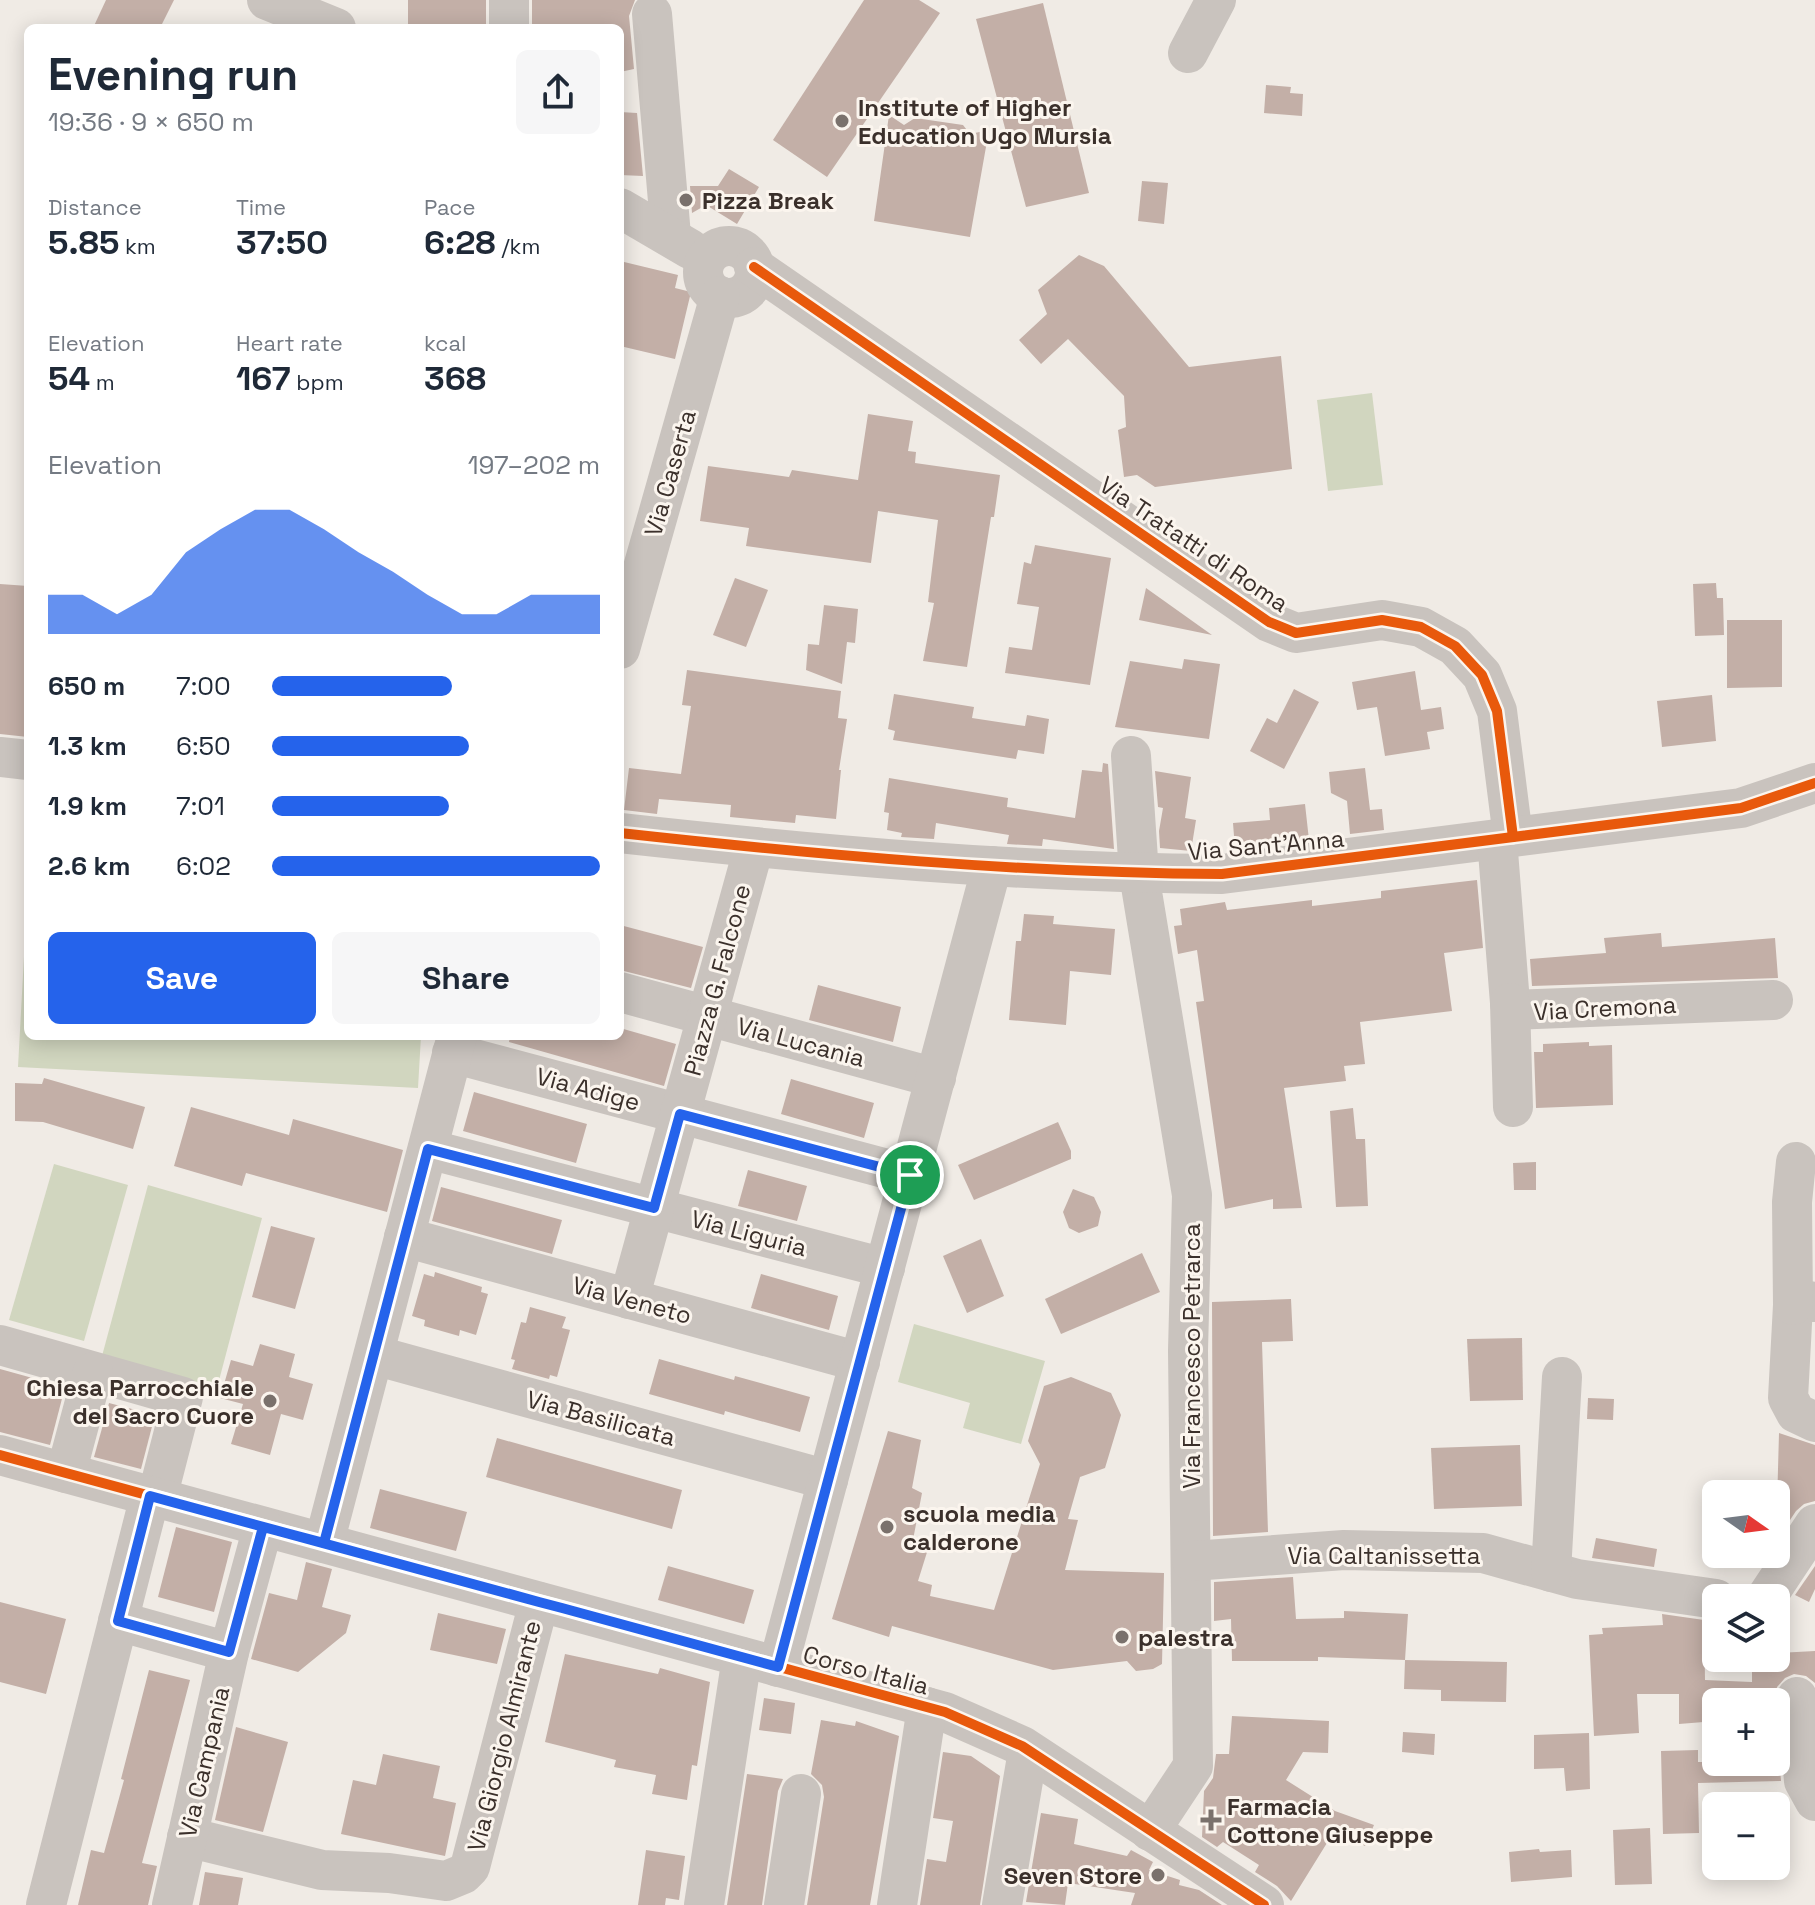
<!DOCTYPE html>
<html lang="en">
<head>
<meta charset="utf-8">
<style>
  body { margin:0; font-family:"Space Grotesk",sans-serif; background:#f6f6f7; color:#1f2937; height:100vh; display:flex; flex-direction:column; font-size:30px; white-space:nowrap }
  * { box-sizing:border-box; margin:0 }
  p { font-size:26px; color:#747a83 }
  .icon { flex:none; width:44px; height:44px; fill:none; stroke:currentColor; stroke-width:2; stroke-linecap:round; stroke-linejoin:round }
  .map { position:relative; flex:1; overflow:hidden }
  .details { position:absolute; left:24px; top:24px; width:600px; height:1016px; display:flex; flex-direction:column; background:#fff; border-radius:12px; box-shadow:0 4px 20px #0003 }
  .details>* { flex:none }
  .needle { width:52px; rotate:104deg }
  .fabs { position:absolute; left:1702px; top:1480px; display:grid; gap:16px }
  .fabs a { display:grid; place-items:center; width:88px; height:88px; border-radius:12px; background:#fff; box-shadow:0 4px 20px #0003; font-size:40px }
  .pin { position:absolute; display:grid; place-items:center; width:68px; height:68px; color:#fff; margin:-34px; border:4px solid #fff; border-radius:50%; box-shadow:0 2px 8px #0007 }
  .round { display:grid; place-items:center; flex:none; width:84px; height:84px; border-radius:12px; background:#f6f6f7 }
  .overview { display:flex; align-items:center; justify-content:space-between; height:136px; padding:0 24px }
  h1 { font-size:44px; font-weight:600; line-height:60px }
  .stats { display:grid; grid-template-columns:repeat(3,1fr); gap:12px; height:136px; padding:8px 24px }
  .stats div { display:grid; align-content:center }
  .stats b { font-size:34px; font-weight:600 }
  .stats small { font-size:22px; font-weight:400 }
  .stats p { font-size:22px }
  .chart { height:224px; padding:16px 24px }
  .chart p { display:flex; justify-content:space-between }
  .chart svg { width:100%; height:144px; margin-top:8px; fill:#2563eb; opacity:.7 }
  .action { display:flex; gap:16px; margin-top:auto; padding:16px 24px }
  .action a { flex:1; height:92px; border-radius:12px; background:#2563eb; color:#fff; font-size:32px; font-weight:600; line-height:92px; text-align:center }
  .action a+a { background:#f6f6f7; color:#1f2937 }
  ul { padding:0 24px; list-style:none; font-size:26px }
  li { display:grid; grid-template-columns:128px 96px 1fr; align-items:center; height:60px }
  li i { height:20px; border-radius:10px; background:#2563eb }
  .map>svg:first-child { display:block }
  .green { fill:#d1d6bf }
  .building { fill:#c3afa7 }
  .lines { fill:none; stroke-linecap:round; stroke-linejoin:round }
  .minor { stroke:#c9c3be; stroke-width:40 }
  .cycleway-casing { stroke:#fbf5ee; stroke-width:15 }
  .cycleway { stroke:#e8590c; stroke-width:10 }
  .route-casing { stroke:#fff; stroke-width:16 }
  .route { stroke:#2563eb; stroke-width:10 }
  .poi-dot { fill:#7a716c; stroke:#fbf5ee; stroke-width:3 }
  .labels { text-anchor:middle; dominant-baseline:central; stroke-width:6; stroke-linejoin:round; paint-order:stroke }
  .poi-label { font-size:24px; font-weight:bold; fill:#3b302b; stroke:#fbf5ee; text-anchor:start }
  .street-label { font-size:24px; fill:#3b302b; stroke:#fbf5ee }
</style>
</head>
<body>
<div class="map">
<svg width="1815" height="1905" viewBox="0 0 1815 1905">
  <rect width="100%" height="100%" fill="#f0ebe5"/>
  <g class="green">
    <path d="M1372,393L1383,485L1328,491L1317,400Z"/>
    <path d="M28,883V1036H421L418,1088L18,1067Z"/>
    <path d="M54,1164L128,1185L84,1341L9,1320Z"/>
    <path d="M148,1185L262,1218L217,1388L102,1356Z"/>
    <path d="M914,1324L1045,1361L1021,1444L963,1428L970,1403L898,1382Z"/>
  </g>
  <g class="building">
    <path d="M106,0H174L160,28H93Z"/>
    <rect x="408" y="0" width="78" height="28"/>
    <path d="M532,0H635L629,16L634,69L620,72V28H532Z"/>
    <path d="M864,0H919L940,13L827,177L773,140Z"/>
    <path d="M1043,3L1089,193L1026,207L976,19Z"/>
    <path d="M1266,85L1291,87L1290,93L1303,94L1302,116L1264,113Z"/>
    <path d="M620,112L637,113L643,176L620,175Z"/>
    <path d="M889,115L904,125L915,118L963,125L970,134L989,130L970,237L874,221Z"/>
    <path d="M729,169L759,187L737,224L706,205L692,213L690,186H718Z"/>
    <path d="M1142,181L1168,183L1164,224L1138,221Z"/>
    <path d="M1079,255L1104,266L1189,367L1281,356L1292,469L1155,487L1137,475L1124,477L1118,430L1126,427L1124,396L1068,339L1041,364L1019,340L1047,314L1038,290Z"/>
    <path d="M620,261L678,275L675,288L691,292L675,359L620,346Z"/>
    <path d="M868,414L913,421L908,451L916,452L915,463L1000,475L994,517H991L967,667L923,661L934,603L928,602L938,520L878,511L871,563L746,546L749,528L700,521L708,466L789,477L792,470L858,480Z"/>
    <path d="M1035,545L1111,558L1090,685L1005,673L1009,647L1032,650L1039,607L1017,604L1024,562L1031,564Z"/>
    <path d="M735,578L768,590L746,647L713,635Z"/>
    <path d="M1716,583L1717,598H1723L1724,635L1695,636L1693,584Z"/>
    <path d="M0,584L28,586V737L0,734Z"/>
    <path d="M1146,588L1212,635L1139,620Z"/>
    <path d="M824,605L858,609L855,643L847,642L842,684L806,670L808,644L819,645Z"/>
    <path d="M1727,620H1782V687L1727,688Z"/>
    <path d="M1184,659L1220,664L1209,739L1115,727L1130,661L1182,669Z"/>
    <path d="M687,670L841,691L838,718L847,719L839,770H841L836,819L796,815L795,823L730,817L731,805L659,799L657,814L624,810L629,768L681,774L691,706L682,705Z"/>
    <path d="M1415,671L1421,710L1441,707L1444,729L1427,732L1430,749L1385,756L1377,707L1357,710L1352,682Z"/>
    <path d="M1294,689L1319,702L1284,769L1250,751L1267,718L1277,723Z"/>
    <path d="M894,694L974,707L972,718L1025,726L1027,715L1049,719L1044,754L1018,750L1016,759L893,740L895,731L888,729Z"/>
    <path d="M1712,695L1716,741L1662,747L1657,701Z"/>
    <path d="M1103,763L1108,764L1114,849L1043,839L1042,846L1007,844L1009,835L936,823L934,839L901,837L902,833L887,830L889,813L884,812L889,778L1008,798L1007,807L1075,818L1082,770L1102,772Z"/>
    <path d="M1365,768L1370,810L1382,809L1384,830L1350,834L1347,801L1331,793L1329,772Z"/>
    <path d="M1155,771L1191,777L1185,818L1196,820L1191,851L1160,848L1159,831L1163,808L1158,807Z"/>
    <path d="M1305,804L1309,840L1235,849L1233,823L1270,820L1269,808Z"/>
    <path d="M1477,880L1483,948L1444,953L1452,1011L1360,1022L1365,1064L1344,1066L1346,1081L1284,1088L1302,1208L1273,1209V1199L1225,1209L1196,1002L1204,1001L1197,950L1178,954L1174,926L1182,925L1180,909L1225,902L1227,910L1312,900V906L1381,898V891Z"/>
    <path d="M1024,914L1054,916L1053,924L1115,929L1111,975L1070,971L1066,1025L1009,1020L1016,941H1021Z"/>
    <path d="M620,925L703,947L691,988L620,970Z"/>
    <path d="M1661,933L1662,947L1775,938L1778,978L1532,986L1530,959L1606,953L1604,938Z"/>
    <path d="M818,985L901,1007L893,1042L809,1020Z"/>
    <path d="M620,1028L676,1044L664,1086L509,1042L510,1036H620Z"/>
    <path d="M1589,1042V1046L1612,1045L1613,1105L1536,1108L1534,1052H1543V1044Z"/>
    <path d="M44,1078L145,1107L133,1149L43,1122L15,1121V1083L42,1084Z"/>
    <path d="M791,1079L874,1103L864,1138L781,1114Z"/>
    <path d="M474,1092L587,1124L576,1163L463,1131Z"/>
    <path d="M191,1107L289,1135L293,1119L403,1150L387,1212L246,1173L242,1186L174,1166Z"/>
    <path d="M1353,1108L1356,1139H1365L1368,1206L1336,1207L1330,1111Z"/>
    <path d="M1058,1122L1071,1151V1159L974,1200L958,1165Z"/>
    <path d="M1536,1162V1190H1514L1513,1163Z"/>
    <path d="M748,1170L807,1186L797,1221L738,1206Z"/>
    <path d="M441,1187L562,1220L552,1254L432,1221Z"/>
    <path d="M1073,1189L1094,1197L1101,1212L1098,1226L1079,1233L1069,1228L1063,1212Z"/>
    <path d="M271,1226L315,1238L295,1309L252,1297Z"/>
    <path d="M981,1239L1004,1296L967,1313L943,1256Z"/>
    <path d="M1142,1253L1160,1292L1061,1334L1045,1299Z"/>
    <path d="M435,1272L482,1287L481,1292L488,1294L476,1335L460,1330L459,1336L424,1326L425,1320L412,1316L424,1274L434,1277Z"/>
    <path d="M761,1274L838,1296L829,1330L751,1308Z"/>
    <path d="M1291,1299L1293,1341L1262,1342L1268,1532L1213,1536L1212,1302Z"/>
    <path d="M530,1307L566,1317L562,1328L570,1330L557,1377L550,1375L549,1379L512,1369L515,1360L511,1359L521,1322L526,1323Z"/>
    <path d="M1522,1338L1523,1400L1470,1401L1467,1339Z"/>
    <path d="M260,1344L295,1354L289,1377L313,1384L303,1420L281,1414L270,1455L231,1444L243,1404L220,1398L231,1360L253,1366Z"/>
    <path d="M659,1359L734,1380L735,1376L810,1397L800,1432L725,1411L724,1415L649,1394Z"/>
    <path d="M0,1369L65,1387L50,1445L0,1432Z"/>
    <path d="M1071,1377L1111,1393L1121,1415L1105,1468L1080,1477L1068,1519L1078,1520L1065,1570L1164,1573L1162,1664L1153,1669L1136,1671L1127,1661L1053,1670L892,1626L889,1637L832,1619L888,1431L921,1440L912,1488L922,1493L912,1545L928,1549L918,1581L932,1585L930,1596L994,1610L1040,1464L1028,1441L1044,1386Z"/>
    <path d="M1588,1398L1614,1399L1613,1420L1587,1419Z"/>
    <path d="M109,1403L155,1415L141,1469L94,1457Z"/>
    <path d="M1779,1433L1815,1445V1501L1804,1504L1796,1511L1776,1541Z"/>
    <path d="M497,1438L682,1490L672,1529L486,1477Z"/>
    <path d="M1520,1445L1522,1506L1434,1509L1431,1448Z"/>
    <path d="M380,1489L467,1512L456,1551L370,1528Z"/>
    <path d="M176,1527L232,1542L214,1612L158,1597Z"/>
    <path d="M1596,1538L1657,1549L1654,1567L1592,1558Z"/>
    <path d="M306,1562L332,1569L322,1607L351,1615L346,1633L298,1672L251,1659L269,1593L297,1600Z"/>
    <path d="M668,1566L754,1590L744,1624L658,1600Z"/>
    <path d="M1815,1566V1589L1809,1602L1795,1595Z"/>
    <path d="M1293,1577L1296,1619L1344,1618V1611L1408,1614L1405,1660L1318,1657V1661H1232L1231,1619L1214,1621V1582Z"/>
    <path d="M0,1602L66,1619L46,1694L0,1682Z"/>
    <path d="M438,1613L506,1629L497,1664L430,1650Z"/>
    <path d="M1662,1614L1704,1620L1705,1680L1752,1682V1658H1776V1653L1815,1651V1683L1806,1676L1794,1674L1785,1678L1777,1687L1774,1702H1716V1721L1679,1724V1694H1637L1639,1733L1594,1736L1589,1635L1603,1634L1602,1628L1663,1625Z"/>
    <path d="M565,1654L658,1674L660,1668L710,1682L697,1766L692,1765L687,1800L652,1794L656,1775L614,1767L616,1760L545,1742Z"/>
    <path d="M1405,1660L1507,1662L1506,1702L1441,1701V1690L1404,1689Z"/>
    <path d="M149,1670L190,1680L142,1863L157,1866L148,1905H78L91,1850L104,1853L124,1780L121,1779Z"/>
    <path d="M764,1698L795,1703L791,1734L759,1730Z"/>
    <path d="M1232,1716L1329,1721L1328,1753L1303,1752L1286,1780L1335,1811L1374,1825L1365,1846L1335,1830L1291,1901L1277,1886L1255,1872L1259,1865L1223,1842L1217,1847L1202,1837L1204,1791L1213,1778L1216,1754H1229Z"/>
    <path d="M821,1720L855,1726L856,1721L899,1736L870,1905H807L824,1797L822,1785L811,1774Z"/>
    <path d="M1776,1722L1781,1781L1698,1783L1699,1833L1663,1834L1661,1751L1698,1750V1762H1776Z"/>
    <path d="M236,1727L288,1742L263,1832L215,1820Z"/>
    <path d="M1403,1732L1435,1734L1434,1755L1402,1752Z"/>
    <path d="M1589,1733L1590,1789L1566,1791L1564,1768L1534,1769V1735Z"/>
    <path d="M943,1752L971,1756L1000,1776L980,1905H920L927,1859L946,1862L953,1821L933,1818Z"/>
    <path d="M383,1754L440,1766L433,1798L456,1803L445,1856L341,1834L353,1780L376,1785Z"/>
    <path d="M747,1774L783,1779L778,1791L762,1905H727Z"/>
    <path d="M1041,1813L1078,1819L1074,1844L1127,1856L1131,1850L1153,1862L1149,1870L1180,1880L1179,1885L1199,1890L1222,1905H1131L1135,1893L1068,1883L1065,1905L1026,1902Z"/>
    <path d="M1650,1828L1652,1884L1615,1885L1613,1830Z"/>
    <path d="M1539,1849L1540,1852L1571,1850L1572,1877L1511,1882L1509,1852Z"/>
    <path d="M646,1850L685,1856L679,1900L666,1898L665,1905H638Z"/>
    <path d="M205,1872L243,1878L238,1905H199Z"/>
  </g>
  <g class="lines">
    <g class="minor">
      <path d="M267,0L336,28"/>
      <path d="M652,14L671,236"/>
      <path d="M509,28V0"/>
      <path d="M1188,53L1216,0"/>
      <path d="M620,208L690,249"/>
      <circle cx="729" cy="272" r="26"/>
      <path d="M754,267L1269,622L1296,633L1382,620L1421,627L1455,646L1482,675L1497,711L1513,837"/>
      <path d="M620,649L720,296"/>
      <path d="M1131,756L1139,874L1192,1195L1188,1351L1193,1766L1150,1831"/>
      <path d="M0,757L28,760"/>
      <path d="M620,833C820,855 1021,873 1222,874L1741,808L1815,783"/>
      <path d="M1497,839L1510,1003L1513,1010L1773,1000"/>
      <path d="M620,992L936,1078"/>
      <path d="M1510,1003L1513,1107"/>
      <path d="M452,1053L910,1175"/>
      <path d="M428,1149L885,1268"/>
      <path d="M404,1237L860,1362"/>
      <path d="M629,1299L754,847"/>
      <path d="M1815,1302L1802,1300L1793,1305L1788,1398L1796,1413L1815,1422"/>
      <path d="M1793,1305L1792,1202L1796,1162"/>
      <path d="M0,1345L183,1397L157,1498"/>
      <path d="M374,1355L828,1480"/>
      <path d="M0,1455L945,1712L1022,1746L1264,1905"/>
      <path d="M66,1473L93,1372"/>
      <path d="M324,1543L457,1036"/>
      <path d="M1192,1561L1344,1550L1483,1553L1577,1579L1716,1599"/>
      <path d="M1551,1572L1562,1377"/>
      <path d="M1766,1598L1815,1524"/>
      <path d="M118,1621L229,1652"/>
      <path d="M778,1667L992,866"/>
      <path d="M1797,1697L1804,1781L1815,1801"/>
      <path d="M187,1837L322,1870L389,1873L446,1881L463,1874L470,1867L539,1602"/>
      <path d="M46,1905L150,1496"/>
      <path d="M172,1905L229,1652L263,1527"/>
      <path d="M704,1905L742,1657"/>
      <path d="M784,1905L801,1794"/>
      <path d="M897,1905L927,1707"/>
      <path d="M1002,1905L1028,1751"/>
    </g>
    <g class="cycleway-casing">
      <g id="cycleway">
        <path d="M754,267L1269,622L1296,633L1382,620L1421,627L1455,646L1482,675L1497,711L1513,837"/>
        <path d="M620,833C820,855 1021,873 1222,874L1741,808L1815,783"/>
        <path d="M0,1455L945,1712L1022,1746L1264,1905"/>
      </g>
    </g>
    <use href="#cycleway" class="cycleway"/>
  </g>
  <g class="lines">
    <g class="route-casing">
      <path id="route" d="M910,1175L680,1114L654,1208L428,1149L324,1543L263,1527L229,1652L118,1621L150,1496L539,1602L562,1608L778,1667L910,1175"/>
    </g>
    <use href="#route" class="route"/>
  </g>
  <g class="poi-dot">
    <circle cx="842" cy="121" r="8"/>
    <circle cx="686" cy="200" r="8"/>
    <circle cx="270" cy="1401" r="8"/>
    <circle cx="887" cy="1527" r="8"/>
    <circle cx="1122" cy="1637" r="8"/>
    <path d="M1207 1808h8v8h8v8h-8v8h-8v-8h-8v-8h8z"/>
    <circle cx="1158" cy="1875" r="8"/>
  </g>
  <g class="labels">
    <g class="poi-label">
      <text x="858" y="107">Institute of Higher<tspan x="858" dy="28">Education Ugo Mursia</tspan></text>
      <text x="702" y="200">Pizza Break</text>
      <text x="254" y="1387" text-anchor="end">Chiesa Parrocchiale<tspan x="254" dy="28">del Sacro Cuore</tspan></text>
      <text x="903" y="1513">scuola media<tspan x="903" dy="28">calderone</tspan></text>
      <text x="1138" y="1637">palestra</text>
      <text x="1227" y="1806">Farmacia<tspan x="1227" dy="28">Cottone Giuseppe</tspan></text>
      <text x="1142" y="1875" text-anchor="end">Seven Store</text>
    </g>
    <g class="street-label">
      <text transform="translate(670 473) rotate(-74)">Via Caserta</text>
      <text transform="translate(1194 544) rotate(34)">Via Tratatti di Roma</text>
      <text transform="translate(1266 845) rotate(-5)">Via Sant'Anna</text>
      <text transform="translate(717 980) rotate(-75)">Piazza G. Falcone</text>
      <text transform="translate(1605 1008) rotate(-3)">Via Cremona</text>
      <text transform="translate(801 1042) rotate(15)">Via Lucania</text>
      <text transform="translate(588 1089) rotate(15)">Via Adige</text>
      <text transform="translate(749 1233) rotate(15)">Via Liguria</text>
      <text transform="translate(632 1300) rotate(15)">Via Veneto</text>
      <text transform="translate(1191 1356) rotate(-90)">Via Francesco Petrarca</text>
      <text transform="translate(601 1418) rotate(15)">Via Basilicata</text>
      <text x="1384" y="1555">Via Caltanissetta</text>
      <text transform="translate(866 1670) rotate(15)">Corso Italia</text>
      <text transform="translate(504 1736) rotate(-76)">Via Giorgio Almirante</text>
      <text transform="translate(204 1762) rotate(-77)">Via Campania</text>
    </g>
  </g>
</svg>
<div class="fabs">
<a><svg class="needle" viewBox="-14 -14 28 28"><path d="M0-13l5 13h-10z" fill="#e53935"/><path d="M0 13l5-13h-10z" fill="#747a83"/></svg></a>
<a><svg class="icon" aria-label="layers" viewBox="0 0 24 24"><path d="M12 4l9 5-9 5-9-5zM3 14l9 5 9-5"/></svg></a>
<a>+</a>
<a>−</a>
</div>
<div class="pin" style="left:910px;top:1175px;background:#1e9e55"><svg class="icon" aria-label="arrive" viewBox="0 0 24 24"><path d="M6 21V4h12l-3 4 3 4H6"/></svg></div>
<section class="details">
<div class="overview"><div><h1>Evening run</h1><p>19:36 · 9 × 650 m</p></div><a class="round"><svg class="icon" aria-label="share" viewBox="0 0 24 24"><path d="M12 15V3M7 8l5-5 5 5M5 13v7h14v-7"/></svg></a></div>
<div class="stats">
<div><p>Distance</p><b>5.85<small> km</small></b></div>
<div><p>Time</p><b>37:50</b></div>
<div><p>Pace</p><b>6:28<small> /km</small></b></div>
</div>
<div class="stats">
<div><p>Elevation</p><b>54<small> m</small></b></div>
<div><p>Heart rate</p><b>167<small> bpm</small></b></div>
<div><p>kcal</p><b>368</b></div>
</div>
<div class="chart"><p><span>Elevation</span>197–202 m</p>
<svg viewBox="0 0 160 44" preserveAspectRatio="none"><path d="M0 44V32L10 32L20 38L30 32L40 19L50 12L60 6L70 6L80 12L90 19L100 25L110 32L120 38L130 38L140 32L150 32L160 32V44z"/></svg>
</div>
<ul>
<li><b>650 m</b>7:00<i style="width:55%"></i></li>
<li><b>1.3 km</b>6:50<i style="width:60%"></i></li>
<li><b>1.9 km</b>7:01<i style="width:54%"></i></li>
<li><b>2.6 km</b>6:02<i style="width:100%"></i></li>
</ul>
<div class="action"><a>Save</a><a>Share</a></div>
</section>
</div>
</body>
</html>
